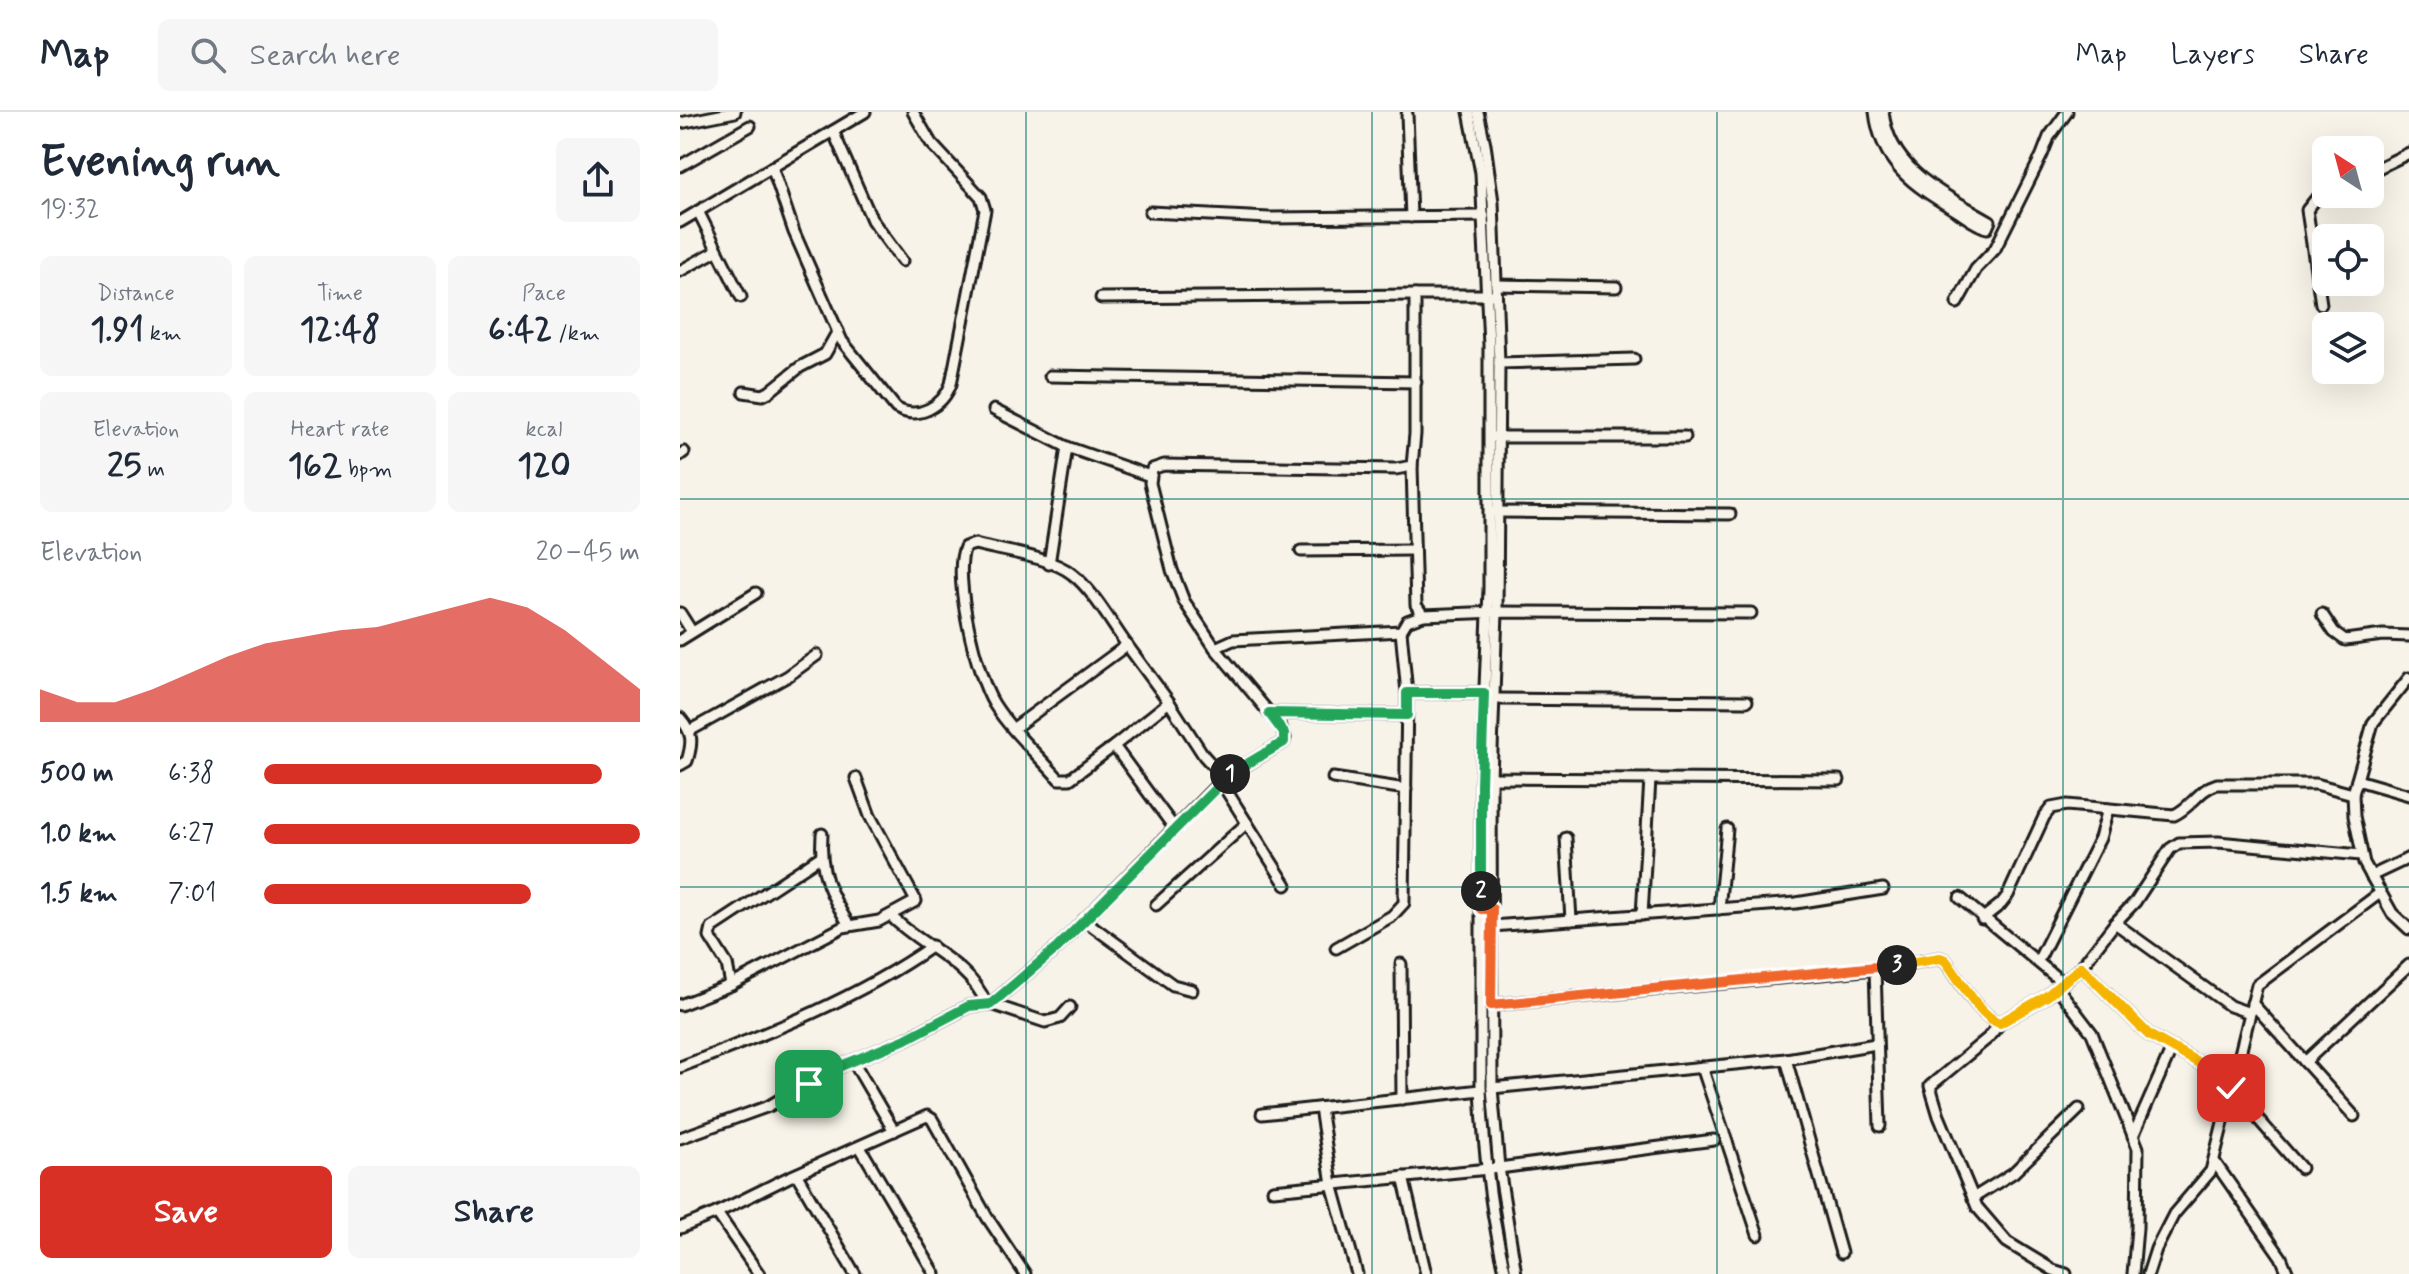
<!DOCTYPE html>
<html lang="en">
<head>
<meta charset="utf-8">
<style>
  body { margin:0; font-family:Mynerve,sans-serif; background:#f6f6f7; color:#1f2937; height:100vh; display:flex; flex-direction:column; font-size:30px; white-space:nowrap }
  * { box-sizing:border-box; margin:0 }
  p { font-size:26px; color:#747a83 }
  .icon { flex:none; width:44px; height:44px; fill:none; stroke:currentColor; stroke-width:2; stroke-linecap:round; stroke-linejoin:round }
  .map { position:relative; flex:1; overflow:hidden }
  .side { display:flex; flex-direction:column; background:#fff; width:680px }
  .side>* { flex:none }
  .needle { width:52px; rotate:324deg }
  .controls { position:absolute; left:1632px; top:24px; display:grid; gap:16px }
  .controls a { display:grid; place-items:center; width:72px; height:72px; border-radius:12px; background:#fff; box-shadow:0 8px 32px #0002; font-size:40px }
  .pin { position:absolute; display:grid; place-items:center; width:68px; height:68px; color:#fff; margin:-34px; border-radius:16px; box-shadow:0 4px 12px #0006 }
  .km { position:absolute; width:40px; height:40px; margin:-20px; border-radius:50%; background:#222; color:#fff; font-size:22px; line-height:40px; text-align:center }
  .round { display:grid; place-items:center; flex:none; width:84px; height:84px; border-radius:12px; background:#f6f6f7 }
  .overview { display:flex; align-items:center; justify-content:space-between; height:136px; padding:0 40px }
  h1 { font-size:44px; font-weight:800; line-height:60px }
  .metrics { display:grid; grid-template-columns:repeat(3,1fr); gap:12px; height:136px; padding:8px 40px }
  .metrics div { display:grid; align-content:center; border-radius:12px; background:#f6f6f7; text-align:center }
  .metrics b { font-size:34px; font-weight:800 }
  .metrics small { font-size:22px; font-weight:400 }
  .metrics p { font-size:22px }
  .chart { height:224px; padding:16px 40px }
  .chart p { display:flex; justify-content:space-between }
  .chart svg { width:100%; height:144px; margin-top:8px; fill:#d93025; opacity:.7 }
  .primary-button { display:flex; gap:16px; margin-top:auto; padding:16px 40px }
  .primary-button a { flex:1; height:92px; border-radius:12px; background:#d93025; color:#fff; font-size:32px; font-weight:800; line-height:92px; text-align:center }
  .primary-button a+a { background:#f6f6f7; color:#1f2937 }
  ul { padding:0 40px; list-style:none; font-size:26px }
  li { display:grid; grid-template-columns:128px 96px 1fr; align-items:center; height:60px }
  li i { height:20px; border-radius:10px; background:#d93025 }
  header { display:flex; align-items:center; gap:48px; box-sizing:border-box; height:112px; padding:0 40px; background:#fff; border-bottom:2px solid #e0e1e3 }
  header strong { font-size:38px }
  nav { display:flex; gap:44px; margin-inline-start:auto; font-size:28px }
  .search { width:560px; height:72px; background:#f6f6f7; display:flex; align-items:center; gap:20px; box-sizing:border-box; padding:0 28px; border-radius:12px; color:#747a83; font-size:30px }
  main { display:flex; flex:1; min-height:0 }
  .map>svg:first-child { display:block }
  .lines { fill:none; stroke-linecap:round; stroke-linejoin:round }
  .minor-casing { stroke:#1c1c1c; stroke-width:15 }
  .minor { stroke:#f7f3e8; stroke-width:9 }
  .split-1-casing { stroke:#fff; stroke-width:16 }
  .split-2-casing { stroke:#fff; stroke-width:16 }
  .split-3-casing { stroke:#fff; stroke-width:16 }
  .split-4-casing { stroke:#fff; stroke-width:16 }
  .split-1 { stroke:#22a559; stroke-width:10 }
  .split-2 { stroke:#22a559; stroke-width:10 }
  .split-3 { stroke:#f0652b; stroke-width:10 }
  .split-4 { stroke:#f5b400; stroke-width:10 }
  .grid { fill:none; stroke:#0f766e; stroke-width:2; stroke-opacity:0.55 }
</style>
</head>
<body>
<header>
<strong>Map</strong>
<div class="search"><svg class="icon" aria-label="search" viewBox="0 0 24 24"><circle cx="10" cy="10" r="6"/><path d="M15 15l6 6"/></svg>Search here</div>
<nav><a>Map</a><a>Layers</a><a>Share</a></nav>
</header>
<main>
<section class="side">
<div class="overview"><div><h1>Evening run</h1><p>19:32</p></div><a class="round"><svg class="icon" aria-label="share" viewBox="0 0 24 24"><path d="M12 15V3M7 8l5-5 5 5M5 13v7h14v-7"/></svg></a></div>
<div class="metrics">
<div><p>Distance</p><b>1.91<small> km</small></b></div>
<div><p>Time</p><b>12:48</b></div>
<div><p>Pace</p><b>6:42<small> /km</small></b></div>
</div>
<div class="metrics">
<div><p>Elevation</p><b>25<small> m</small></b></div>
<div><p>Heart rate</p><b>162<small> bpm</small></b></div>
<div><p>kcal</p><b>120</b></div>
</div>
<div class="chart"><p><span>Elevation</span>20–45 m</p>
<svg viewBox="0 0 160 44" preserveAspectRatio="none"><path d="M0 44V34L10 38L20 38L30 34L40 29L50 24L60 20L70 18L80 16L90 15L100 12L110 9L120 6L130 9L140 16L150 25L160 34V44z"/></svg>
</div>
<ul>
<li><b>500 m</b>6:38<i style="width:90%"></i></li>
<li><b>1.0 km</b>6:27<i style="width:100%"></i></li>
<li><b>1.5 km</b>7:01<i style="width:71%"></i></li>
</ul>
<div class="primary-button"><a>Save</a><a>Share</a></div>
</section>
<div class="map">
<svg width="1729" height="1162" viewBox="0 0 1729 1162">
  <rect width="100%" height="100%" fill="#f7f3e8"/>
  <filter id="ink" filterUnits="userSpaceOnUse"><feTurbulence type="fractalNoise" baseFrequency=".0125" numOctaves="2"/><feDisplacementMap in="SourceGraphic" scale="16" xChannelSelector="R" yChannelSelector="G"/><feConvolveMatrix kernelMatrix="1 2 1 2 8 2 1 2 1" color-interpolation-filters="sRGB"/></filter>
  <g filter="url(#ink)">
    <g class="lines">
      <g class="minor-casing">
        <g id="minor">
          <path d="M789,0L801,61L809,233V477L801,673V978C804,1038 810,1103 826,1162"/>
          <path d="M798,0L805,32L813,90L819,251L817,500L811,666L812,976L819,1056L836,1162"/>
          <path d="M1195,0C1201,52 1233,73 1275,98C1285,104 1297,114 1307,116L1310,109C1264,82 1210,59 1203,0"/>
          <path d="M727,2L731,105"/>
          <path d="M0,11L55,0"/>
          <path d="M153,19L192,108L222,149"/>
          <path d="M0,54L70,14"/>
          <path d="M92,55L114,120L162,229L216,296C238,309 263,294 271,272L305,98L301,85L251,31L233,0"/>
          <path d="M1690,60L1729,41"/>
          <path d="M18,99L61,185"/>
          <path d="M470,100L589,106L804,104"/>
          <path d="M0,110L185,0"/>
          <path d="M0,159L36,139"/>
          <path d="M816,173L936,175"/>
          <path d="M421,186L735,183"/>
          <path d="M1277,191L1296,157L1315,137L1362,43L1369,25L1387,0"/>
          <path d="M1641,192L1627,98L1635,88L1647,82"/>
          <path d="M819,251L954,247"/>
          <path d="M370,264L736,270"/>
          <path d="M64,280L83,283L89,280L120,255L145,242L158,219"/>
          <path d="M314,298L387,335L470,364"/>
          <path d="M812,325H1005"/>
          <path d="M0,343L4,340"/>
          <path d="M732,354L736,493L743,503"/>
          <path d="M812,400L1050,402"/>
          <path d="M621,439L733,438"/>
          <path d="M369,452L387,335"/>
          <path d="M0,501L12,520"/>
          <path d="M1642,502L1654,520L1665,528L1703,523L1729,524"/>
          <path d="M721,519L727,581H804"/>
          <path d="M0,528L76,481"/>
          <path d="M535,536L553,528L721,519L727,509L743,503L817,500L1071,501"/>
          <path d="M1729,566L1693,611L1673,682L1674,704L1684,751L1712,801L1729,817"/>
          <path d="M813,587L1067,589"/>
          <path d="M589,601L727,603"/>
          <path d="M0,606C13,621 13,630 7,649L0,653"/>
          <path d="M334,616L447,533L489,590"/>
          <path d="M11,618L108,564L137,543"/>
          <path d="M434,634L390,667H379C358,643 331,619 314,592C297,565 272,464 285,435L295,432C322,439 371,445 392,462C413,478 431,511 447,533"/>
          <path d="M653,666L726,677"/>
          <path d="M811,666L1159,668"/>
          <path d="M1677,668L1729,683"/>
          <path d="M541,670L606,773"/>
          <path d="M495,717L434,634L489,590L524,644L544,666"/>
          <path d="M142,722C139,760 150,782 169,813"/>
          <path d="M886,726L891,808"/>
          <path d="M1691,764L1729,746"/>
          <path d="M1280,786L1383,871"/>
          <path d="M476,793L567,711"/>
          <path d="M1039,797L1047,717"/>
          <path d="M962,803L970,667"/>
          <path d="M211,804C241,835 288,849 306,891"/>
          <path d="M1302,807L1321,792L1328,783L1364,705L1371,696L1387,693L1494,703C1511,696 1519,677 1537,672H1636L1673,682"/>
          <path d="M404,808L493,873L512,878"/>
          <path d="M1435,811L1550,894L1570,901"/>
          <path d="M812,814L1116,791L1203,777"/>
          <path d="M656,836L712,804L724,791L727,581"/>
          <path d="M1358,849L1420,726L1428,697"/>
          <path d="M721,852L722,987"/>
          <path d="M1401,855L1469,923L1553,970"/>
          <path d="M1195,857L1200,1014"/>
          <path d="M51,873L47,852L30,825L32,816L140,745"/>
          <path d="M1377,875L1412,921L1458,1036L1457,1116L1453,1162"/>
          <path d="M1572,891L1674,1004"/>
          <path d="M311,892L377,836L544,666L604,630L605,626L601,615L535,536L504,489L492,458L470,371L472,357L484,353L716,357L732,354L735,322V183H816"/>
          <path d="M0,893L51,873L163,815L199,809L236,789L190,704L176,666"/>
          <path d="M811,893L1195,857L1260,846L1265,848C1278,865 1300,906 1320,911L1367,884L1401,855L1435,811L1455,790L1490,737L1499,731L1538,730L1681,743"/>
          <path d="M1320,911L1308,926L1250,974L1259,1004L1297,1095L1327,1130L1373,1158L1386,1162"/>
          <path d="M1106,947L1196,932"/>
          <path d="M173,949L214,1019"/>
          <path d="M1625,950L1729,853"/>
          <path d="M0,955C88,921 175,888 252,834"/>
          <path d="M1022,955L1078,1123"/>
          <path d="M812,976L1106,947L1161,1141"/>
          <path d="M1551,976L1621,1056"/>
          <path d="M640,996L652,1072L677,1162"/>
          <path d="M582,1002L801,978"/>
          <path d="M1453,1024L1492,936"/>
          <path d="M0,1026L89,994L144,961L226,927L289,894L311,892L365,910L380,906L390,895"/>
          <path d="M180,1035L255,1162"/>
          <path d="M1534,1049L1601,1145L1608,1162"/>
          <path d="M117,1063L175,1162"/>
          <path d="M723,1065L746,1162"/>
          <path d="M593,1078L819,1056L1034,1028"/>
          <path d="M1293,1086L1333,1061L1399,997"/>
          <path d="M37,1101L79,1162"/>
          <path d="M0,1116L34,1102L107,1066L247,1004L252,1007L307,1105L345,1162"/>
          <path d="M1468,1162L1476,1137L1494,1102L1531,1059L1577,873L1700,781"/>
        </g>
      </g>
      <use href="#minor" class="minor"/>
    </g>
  </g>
  <g class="lines" filter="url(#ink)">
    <g class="split-1-casing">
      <path id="split-1" d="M129,972L144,961L226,927L289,894L311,892L377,836L550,662"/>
    </g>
    <g class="split-2-casing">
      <path id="split-2" d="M550,662L604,630V621L589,601L727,603V581H804L801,673V779"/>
    </g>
    <g class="split-3-casing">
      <path id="split-3" d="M801,779V797H812L811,893L1217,853"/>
    </g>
    <g class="split-4-casing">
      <path id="split-4" d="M1217,853L1260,846L1265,848C1278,864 1300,906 1320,911L1367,884L1401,855L1469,923L1553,970L1551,976"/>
    </g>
    <use href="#split-1" class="split-1"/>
    <use href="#split-2" class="split-2"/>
    <use href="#split-3" class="split-3"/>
    <use href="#split-4" class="split-4"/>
  </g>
  <path class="grid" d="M346,0V1162M692,0V1162M1037,0V1162M1383,0V1162M0,387H1729M0,775H1729"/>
</svg>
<div class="controls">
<a><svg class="needle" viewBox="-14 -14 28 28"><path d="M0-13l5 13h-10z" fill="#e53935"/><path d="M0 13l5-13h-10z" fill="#747a83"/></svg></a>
<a><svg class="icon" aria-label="locate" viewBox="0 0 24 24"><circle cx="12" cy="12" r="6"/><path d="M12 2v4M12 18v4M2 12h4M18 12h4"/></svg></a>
<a><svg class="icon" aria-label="layers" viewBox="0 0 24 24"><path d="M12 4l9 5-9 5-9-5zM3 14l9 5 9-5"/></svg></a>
</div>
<div class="pin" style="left:129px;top:972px;background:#1e9e55"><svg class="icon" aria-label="arrive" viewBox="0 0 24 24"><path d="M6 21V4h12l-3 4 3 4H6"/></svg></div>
<div class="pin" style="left:1551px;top:976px;background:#d93025"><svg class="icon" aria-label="check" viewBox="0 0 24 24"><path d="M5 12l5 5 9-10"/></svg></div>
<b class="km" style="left:550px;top:662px">1</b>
<b class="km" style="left:801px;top:779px">2</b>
<b class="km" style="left:1217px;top:853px">3</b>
</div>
</main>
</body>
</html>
